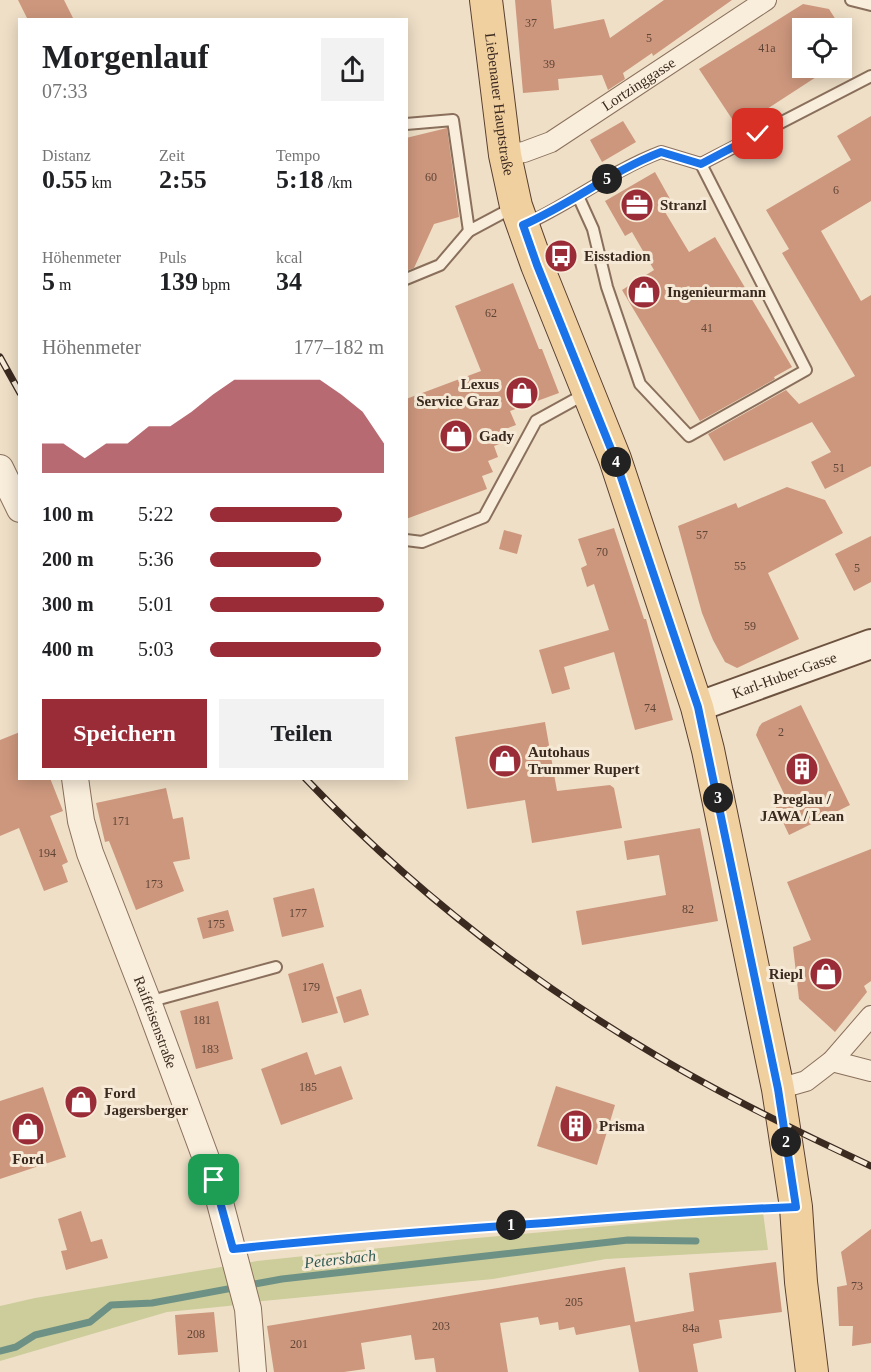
<!DOCTYPE html>
<html lang="de">
<head>
<meta charset="utf-8">
<style>
  body { margin:0; font-family:Georgia,serif; background:#f2f2f2; color:#202124; height:100vh; display:flex; flex-direction:column; font-size:22px; white-space:nowrap }
  * { box-sizing:border-box; margin:0 }
  p { font-size:20px; color:#757577 }
  .icon { flex:none; width:33px; height:33px; fill:none; stroke:currentColor; stroke-width:2; stroke-linecap:round; stroke-linejoin:round }
  .map { position:relative; flex:1; overflow:hidden }
  .details { position:absolute; left:18px; top:18px; width:390px; height:762px; display:flex; flex-direction:column; background:#fff; border-radius:0px; box-shadow:0 3px 15px #0003 }
  .details>* { flex:none }
  .tools { position:absolute; left:792px; top:18px; display:grid; gap:12px }
  .tools a { display:grid; place-items:center; width:60px; height:60px; border-radius:0px; background:#fff; box-shadow:0 3px 15px #0003; font-size:30px }
  .pin { position:absolute; display:grid; place-items:center; width:51px; height:51px; color:#fff; margin:-26px; border-radius:12px; box-shadow:0 3px 9px #0006 }
  .km { position:absolute; width:30px; height:30px; margin:-15px; border-radius:50%; background:#222; color:#fff; font-size:16px; line-height:30px; text-align:center }
  .round { display:grid; place-items:center; flex:none; width:63px; height:63px; border-radius:0px; background:#f2f2f2 }
  .summary { display:flex; align-items:center; justify-content:space-between; height:102px; padding:0 24px }
  h1 { font-size:33px; font-weight:700; line-height:45px }
  .stats { display:grid; grid-template-columns:repeat(3,1fr); gap:9px; height:102px; padding:6px 24px }
  .stats div { display:grid; align-content:center }
  .stats b { font-size:26px; font-weight:700 }
  .stats small { font-size:16px; font-weight:400 }
  .stats p { font-size:16px }
  .chart { height:168px; padding:12px 24px }
  .chart p { display:flex; justify-content:space-between }
  .chart svg { width:100%; height:108px; margin-top:6px; fill:#9a2c37; opacity:.7 }
  .action { display:flex; gap:12px; margin-top:auto; padding:12px 24px }
  .action a { flex:1; height:69px; border-radius:0px; background:#9a2c37; color:#fff; font-size:24px; font-weight:700; line-height:69px; text-align:center }
  .action a+a { background:#f2f2f2; color:#202124 }
  ul { padding:0 24px; list-style:none; font-size:20px }
  li { display:grid; grid-template-columns:96px 72px 1fr; align-items:center; height:45px }
  li i { height:15px; border-radius:8px; background:#9a2c37 }
  .map>svg:first-child { display:block }
  .green { fill:#cccd9b }
  .lines { fill:none; stroke-linecap:round; stroke-linejoin:round }
  .stream { stroke:#6e9185; stroke-width:7 }
  .building { fill:#cd977d }
  .service-casing { stroke:#8a705c; stroke-width:14 }
  .minor-casing { stroke:#8a705c; stroke-width:22 }
  .tertiary-casing { stroke:#8a705c; stroke-width:28 }
  .secondary-casing { stroke:#6c523f; stroke-width:32 }
  .primary-casing { stroke:#593f30; stroke-width:34 }
  .path { stroke:#8a705c; stroke-width:4; stroke-dasharray:4.5 3; stroke-linecap:butt }
  .service { stroke:#f9eddb; stroke-width:10 }
  .minor { stroke:#f9eddb; stroke-width:20 }
  .tertiary { stroke:#f9eddb; stroke-width:26 }
  .secondary { stroke:#f9eddb; stroke-width:28 }
  .primary { stroke:#f1d0a0; stroke-width:32 }
  .rail-casing { stroke:#3b2a20; stroke-width:7 }
  .rail { stroke:#f6ead7; stroke-width:4.5; stroke-dasharray:14; stroke-linecap:butt }
  .route-casing { stroke:#fff; stroke-width:12 }
  .route { stroke:#1a73e8; stroke-width:8 }
  .labels { text-anchor:middle; dominant-baseline:central; stroke-width:6; stroke-linejoin:round; paint-order:stroke }
  .number-label { font-size:12px; fill:#604537 }
  .street-label { font-size:15px; fill:#3b2a20; stroke:#f6ead7 }
  .poi-label { font-size:15px; font-weight:bold; fill:#3b2a20; stroke:#f6ead7; text-anchor:start }
  .water-label { font-size:16px; font-style:italic; fill:#2f5a54; stroke:#f6ead7 }
</style>
</head>
<body>
<div class="map">
<svg width="871" height="1372" viewBox="0 0 871 1372">
  <rect width="100%" height="100%" fill="#efdfc7"/>
  <path class="green" d="M763,1212L768,1250L606,1259L493,1279L263,1301L228,1306L167,1312L0,1361V1306L35,1298L257,1261L466,1239Z"/>
  <g class="lines">
    <path class="stream" d="M0,1351L16,1347L35,1335L90,1322L111,1305L152,1303L282,1279L628,1240L696,1241"/>
  </g>
  <g class="building">
    <path d="M18,0H64L74,20H28Z"/>
    <path d="M515,0H551L554,29L604,19L610,38L664,0H732L653,56L652,53L623,73L625,79L608,90L602,75L558,79L559,90L523,93Z"/>
    <path d="M803,4L829,9L841,28H802V68H830L738,128L699,69Z"/>
    <path d="M871,116V201L821,231L861,301L871,295V466L825,489L811,462L831,452L812,422L724,461L708,434L786,390L799,404L855,376L782,253L789,249L766,210L851,160L837,136Z"/>
    <path d="M623,121L636,142L602,162L590,140Z"/>
    <path d="M447,128L459,217L434,224L414,268L406,271V138Z"/>
    <path d="M655,172L674,206L665,212L689,252L715,237L792,367L774,377L775,379L700,421L622,290L654,270L632,232L625,236L605,201Z"/>
    <path d="M513,283L539,349H542L559,393L510,411L516,425L503,430L507,441L494,446L498,457L488,461L493,472L482,476L487,489L406,519V399L481,371L455,306Z"/>
    <path d="M787,487L825,500L843,533L768,573L799,639L737,668L725,662L713,640L702,613L678,526L736,503L738,508Z"/>
    <path d="M614,528L644,619H646L673,720L635,730L614,652L564,667L570,689L552,694L539,650L609,630L594,584L587,587L581,568L587,565L578,539Z"/>
    <path d="M504,530L522,535L517,554L499,549Z"/>
    <path d="M871,536V582L854,591L835,554Z"/>
    <path d="M801,705L850,805L789,835L775,805L787,800L756,735L759,727L762,723Z"/>
    <path d="M545,722L557,791L610,785L614,788L622,828L532,843L525,800L467,809L455,737Z"/>
    <path d="M20,732V778H50L63,811L50,816L68,862L62,865L68,882L44,891L19,828L0,836V740Z"/>
    <path d="M166,788L173,819L183,817L190,859L173,862L184,891L136,910L109,841L105,842L96,803Z"/>
    <path d="M700,828L718,921L582,945L576,911L666,895L659,855L627,860L624,841Z"/>
    <path d="M871,849V981L864,986L867,992L835,1032L799,999L793,947L811,940L787,882Z"/>
    <path d="M314,888L324,927L282,937L273,898Z"/>
    <path d="M228,910L234,931L203,939L197,918Z"/>
    <path d="M323,963L338,1013L302,1023L288,974Z"/>
    <path d="M361,989L369,1015L344,1023L336,997Z"/>
    <path d="M218,1001L233,1059L196,1069L180,1011Z"/>
    <path d="M307,1052L315,1075L341,1066L353,1099L281,1125L261,1069Z"/>
    <path d="M556,1086L615,1105L597,1165L537,1146Z"/>
    <path d="M43,1087L66,1157L0,1179V1101Z"/>
    <path d="M81,1211L91,1242L102,1239L108,1258L66,1270L61,1251L67,1250L58,1219Z"/>
    <path d="M871,1229V1343L852,1346L853,1326H839L837,1287L847,1285L841,1252Z"/>
    <path d="M776,1262L782,1312L719,1320L722,1338L693,1344L698,1372H639L630,1325L576,1335L574,1327L559,1330L558,1322L540,1325L538,1317L500,1323L508,1372H436L434,1358L415,1360L411,1335L361,1343L365,1369L344,1372H274L267,1326L625,1267L635,1322L694,1311L689,1273Z"/>
    <path d="M214,1312L218,1352L178,1355L175,1315Z"/>
  </g>
  <g class="lines">
    <g class="service-casing">
      <g id="service">
        <path d="M851,0L871,5"/>
        <path d="M406,124L453,120L469,231L514,207"/>
        <path d="M701,164L871,76"/>
        <path d="M526,224C572,203 613,170 661,152L701,164L806,370L689,436L640,384L607,287L593,229L578,196"/>
        <path d="M406,279L440,265L469,231"/>
        <path d="M406,540L422,542L484,517L536,421L585,394"/>
        <path d="M148,1002L276,967"/>
      </g>
    </g>
    <g class="minor-casing">
      <g id="minor">
        <path id="s1" d="M505,155L524,152L551,142L766,0"/>
        <path d="M832,1061L871,1071"/>
        <path d="M778,1089L806,1081L832,1061L871,1016"/>
      </g>
    </g>
    <g class="tertiary-casing">
      <g id="tertiary">
        <path d="M0,468L20,509"/>
        <path id="s2" d="M75,778L81,821L90,853L148,1002L214,1180L248,1309L253,1372"/>
      </g>
    </g>
    <g class="secondary-casing">
      <g id="secondary">
        <path id="s3" d="M697,707L871,644"/>
      </g>
    </g>
    <g class="primary-casing">
      <g id="primary">
        <path id="s4" d="M486,0L505,155L516,206L537,265L615,459L697,707L708,750L778,1089L796,1207L801,1282L812,1372"/>
      </g>
    </g>
    <path class="path" d="M255,1247L335,1238L771,1208"/>
    <use href="#service" class="service"/>
    <use href="#minor" class="minor"/>
    <use href="#tertiary" class="tertiary"/>
    <use href="#secondary" class="secondary"/>
    <use href="#primary" class="primary"/>
    <g class="rail-casing">
      <g id="rail">
        <path d="M0,357L20,393"/>
        <path d="M305,778C408,886 528,980 657,1056C726,1097 798,1132 871,1166"/>
      </g>
    </g>
    <use href="#rail" class="rail"/>
  </g>
  <g class="lines">
    <g class="route-casing">
      <path id="route" d="M214,1180L233,1249C337,1238 442,1230 546,1223C629,1216 712,1210 796,1207L778,1089L698,707L615,459L537,265L523,225C571,204 612,171 661,152L701,164L758,134"/>
    </g>
    <use href="#route" class="route"/>
  </g>
  <defs>
    <g id="office-disc" transform="scale(1.725)"><circle r="9.5" fill="#9a2c37" stroke="#f6ead7"/><path d="M-6-3h4V-5.5h4V-3h4V5H-6ZM-1-4.5V-3h2v-1.5ZM-6 0V1H6V0Z" fill="#fff"/></g>
    <g id="bus-disc" transform="scale(1.725)"><circle r="9.5" fill="#9a2c37" stroke="#f6ead7"/><path d="M-5-6H5V4H4V6H2V4H-2V6H-4V4H-5ZM-3.5-4V0h7V-4ZM-3.5 1.2v1.5H-2V1.2ZM2 1.2v1.5H3.5V1.2Z" fill="#fff"/></g>
    <g id="shop-disc" transform="scale(1.725)"><circle r="9.5" fill="#9a2c37" stroke="#f6ead7"/><path d="M-5-2.5h2.3a2.7 3.5 0 0 1 5.4 0H5L5.5 6h-11ZM-1.5-2.5h3a1.5 2.3 0 0 0-3 0Z" fill="#fff"/></g>
    <g id="building-disc" transform="scale(1.725)"><circle r="9.5" fill="#9a2c37" stroke="#f6ead7"/><path d="M-4-6H4V6H1V3H-1V6H-4ZM-2.5-4.3h1.7v1.8h-1.7ZM.8-4.3h1.7v1.8H.8ZM-2.5-1h1.7V.8h-1.7ZM.8-1h1.7V.8H.8Z" fill="#fff"/></g>
  </defs>
  <g fill-rule="evenodd">
    <use href="#office-disc" x="637" y="205"/>
    <use href="#bus-disc" x="561" y="256"/>
    <use href="#shop-disc" x="644" y="292"/>
    <use href="#shop-disc" x="522" y="393"/>
    <use href="#shop-disc" x="456" y="436"/>
    <use href="#shop-disc" x="505" y="761"/>
    <use href="#building-disc" x="802" y="769"/>
    <use href="#shop-disc" x="826" y="974"/>
    <use href="#shop-disc" x="81" y="1102"/>
    <use href="#building-disc" x="576" y="1126"/>
    <use href="#shop-disc" x="28" y="1129"/>
  </g>
  <g class="labels">
    <g class="number-label">
      <text x="531" y="23">37</text>
      <text x="649" y="38">5</text>
      <text x="767" y="48">41a</text>
      <text x="549" y="64">39</text>
      <text x="431" y="177">60</text>
      <text x="836" y="190">6</text>
      <text x="491" y="313">62</text>
      <text x="707" y="328">41</text>
      <text x="839" y="468">51</text>
      <text x="702" y="535">57</text>
      <text x="602" y="552">70</text>
      <text x="740" y="566">55</text>
      <text x="857" y="568">5</text>
      <text x="750" y="626">59</text>
      <text x="650" y="708">74</text>
      <text x="781" y="732">2</text>
      <text x="121" y="821">171</text>
      <text x="47" y="853">194</text>
      <text x="154" y="884">173</text>
      <text x="688" y="909">82</text>
      <text x="298" y="913">177</text>
      <text x="216" y="924">175</text>
      <text x="311" y="987">179</text>
      <text x="202" y="1020">181</text>
      <text x="210" y="1049">183</text>
      <text x="308" y="1087">185</text>
      <text x="857" y="1286">73</text>
      <text x="574" y="1302">205</text>
      <text x="441" y="1326">203</text>
      <text x="691" y="1328">84a</text>
      <text x="196" y="1334">208</text>
      <text x="299" y="1344">201</text>
    </g>
    <g class="street-label">
      <text stroke="none"><textPath href="#s1" startOffset="153">Lortzinggasse</textPath></text>
      <text stroke="none"><textPath href="#s4" startOffset="105">Liebenauer Hauptstraße</textPath></text>
      <text stroke="none"><textPath href="#s3" startOffset="93">Karl-Huber-Gasse</textPath></text>
      <text stroke="none"><textPath href="#s2" startOffset="258">Raiffeisenstraße</textPath></text>
    </g>
    <g class="poi-label">
      <text x="660" y="205">Stranzl</text>
      <text x="584" y="256">Eisstadion</text>
      <text x="667" y="292">Ingenieurmann</text>
      <text x="499" y="384" text-anchor="end">Lexus<tspan x="499" dy="17">Service Graz</tspan></text>
      <text x="479" y="436">Gady</text>
      <text x="528" y="752">Autohaus<tspan x="528" dy="17">Trummer Rupert</tspan></text>
      <text x="802" y="799" text-anchor="middle">Preglau /<tspan x="802" dy="17">JAWA / Lean</tspan></text>
      <text x="803" y="974" text-anchor="end">Riepl</text>
      <text x="104" y="1093">Ford<tspan x="104" dy="17">Jagersberger</tspan></text>
      <text x="599" y="1126">Prisma</text>
      <text x="28" y="1159" text-anchor="middle">Ford</text>
    </g>
    <g class="water-label">
      <text transform="translate(340 1259) rotate(-6)">Petersbach</text>
    </g>
  </g>
</svg>
<div class="tools">
<a><svg class="icon" aria-label="locate" viewBox="0 0 24 24"><circle cx="12" cy="12" r="6"/><path d="M12 2v4M12 18v4M2 12h4M18 12h4"/></svg></a>
</div>
<div class="pin" style="left:214px;top:1180px;background:#1e9e55"><svg class="icon" aria-label="arrive" viewBox="0 0 24 24"><path d="M6 21V4h12l-3 4 3 4H6"/></svg></div>
<div class="pin" style="left:758px;top:134px;background:#d93025"><svg class="icon" aria-label="check" viewBox="0 0 24 24"><path d="M5 12l5 5 9-10"/></svg></div>
<b class="km" style="left:511px;top:1225px">1</b>
<b class="km" style="left:786px;top:1142px">2</b>
<b class="km" style="left:718px;top:798px">3</b>
<b class="km" style="left:616px;top:462px">4</b>
<b class="km" style="left:607px;top:179px">5</b>
<section class="details">
<div class="summary"><div><h1>Morgenlauf</h1><p>07:33</p></div><a class="round"><svg class="icon" aria-label="share" viewBox="0 0 24 24"><path d="M12 15V3M7 8l5-5 5 5M5 13v7h14v-7"/></svg></a></div>
<div class="stats">
<div><p>Distanz</p><b>0.55<small> km</small></b></div>
<div><p>Zeit</p><b>2:55</b></div>
<div><p>Tempo</p><b>5:18<small> /km</small></b></div>
</div>
<div class="stats">
<div><p>Höhenmeter</p><b>5<small> m</small></b></div>
<div><p>Puls</p><b>139<small> bpm</small></b></div>
<div><p>kcal</p><b>34</b></div>
</div>
<div class="chart"><p><span>Höhenmeter</span>177–182 m</p>
<svg viewBox="0 0 160 44" preserveAspectRatio="none"><path d="M0 44V32L10 32L20 38L30 32L40 32L50 25L60 25L70 19L80 12L90 6L100 6L110 6L120 6L130 6L140 12L150 19L160 32V44z"/></svg>
</div>
<ul>
<li><b>100 m</b>5:22<i style="width:76%"></i></li>
<li><b>200 m</b>5:36<i style="width:64%"></i></li>
<li><b>300 m</b>5:01<i style="width:100%"></i></li>
<li><b>400 m</b>5:03<i style="width:98%"></i></li>
</ul>
<div class="action"><a>Speichern</a><a>Teilen</a></div>
</section>
</div>
</body>
</html>
